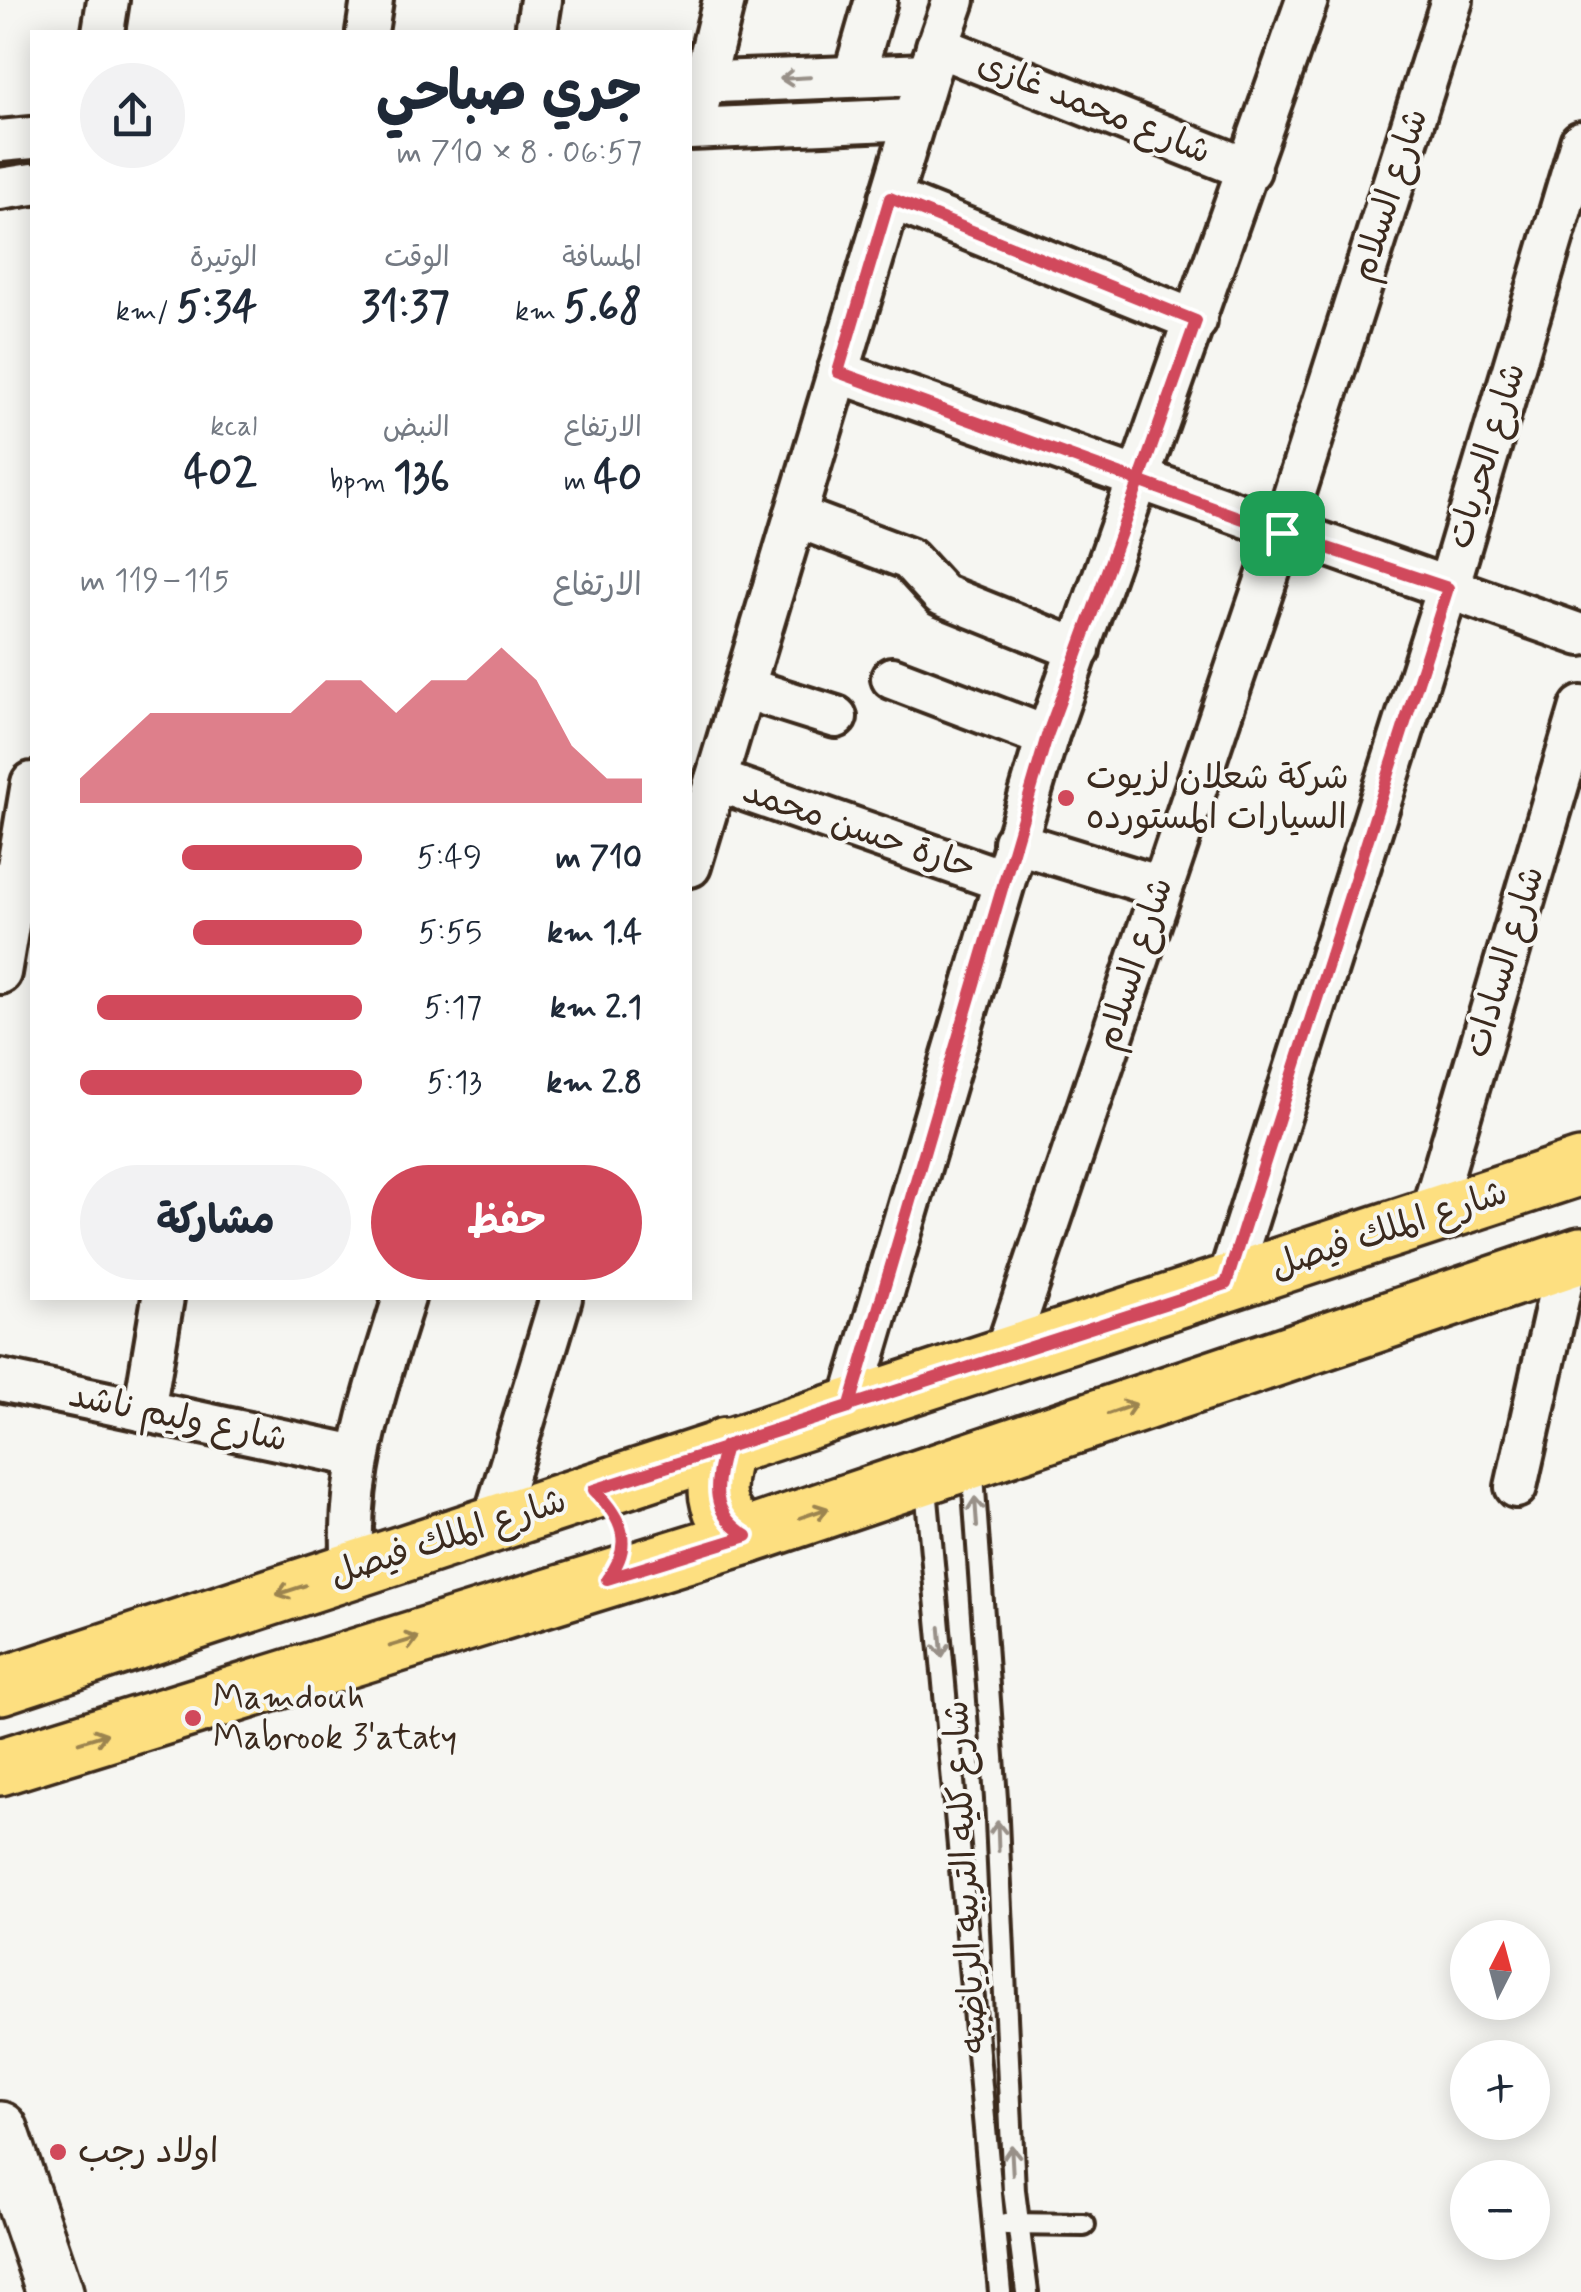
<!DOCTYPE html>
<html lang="ar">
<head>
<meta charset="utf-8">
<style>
  body { margin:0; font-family:Mynerve,"Playpen Sans Arabic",sans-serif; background:#f2f2f3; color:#1f2937; direction:rtl; height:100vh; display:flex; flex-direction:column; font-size:38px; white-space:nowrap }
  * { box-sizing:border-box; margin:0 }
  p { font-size:32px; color:#747a83 }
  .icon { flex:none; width:55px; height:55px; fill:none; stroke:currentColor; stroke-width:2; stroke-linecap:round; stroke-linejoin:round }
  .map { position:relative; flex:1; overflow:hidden; direction:ltr }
  .drawer { position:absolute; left:30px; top:30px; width:662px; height:1270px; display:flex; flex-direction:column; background:#fff; border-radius:0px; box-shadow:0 5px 25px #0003; direction:rtl }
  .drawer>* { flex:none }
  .needle { width:65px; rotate:6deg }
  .controls { position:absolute; left:1450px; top:1920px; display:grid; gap:20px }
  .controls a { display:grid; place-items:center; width:100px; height:100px; border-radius:50%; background:#fff; box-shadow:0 5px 25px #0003; font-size:50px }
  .pin { position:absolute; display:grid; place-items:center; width:85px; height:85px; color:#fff; margin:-42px; border-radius:20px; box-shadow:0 5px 15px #0006 }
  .round { display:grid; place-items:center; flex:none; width:105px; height:105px; border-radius:52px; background:#f2f2f3 }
  .headline { display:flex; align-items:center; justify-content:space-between; height:170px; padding:0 50px }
  h1 { font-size:55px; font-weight:700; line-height:75px }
  .metrics { display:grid; grid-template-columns:repeat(3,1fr); gap:15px; height:170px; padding:10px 50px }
  .metrics div { display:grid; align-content:center }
  .metrics b { font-size:42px; font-weight:700 }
  .metrics small { font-size:28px; font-weight:400 }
  .metrics p { font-size:28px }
  .chart { height:280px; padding:20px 50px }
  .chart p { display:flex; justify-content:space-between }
  .chart svg { width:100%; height:180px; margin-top:10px; fill:#d1495b; opacity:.7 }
  .cta { display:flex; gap:20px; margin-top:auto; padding:20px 50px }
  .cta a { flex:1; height:115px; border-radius:60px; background:#d1495b; color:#fff; font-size:40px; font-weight:700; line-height:115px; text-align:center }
  .cta a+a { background:#f2f2f3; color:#1f2937 }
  ul { padding:0 50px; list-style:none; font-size:32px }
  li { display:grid; grid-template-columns:160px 120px 1fr; align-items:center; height:75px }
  li i { height:25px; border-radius:12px; background:#d1495b }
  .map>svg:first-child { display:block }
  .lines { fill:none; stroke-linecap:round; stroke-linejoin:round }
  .lane-casing { stroke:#3b2a1e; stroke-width:28 }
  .street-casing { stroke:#3b2a1e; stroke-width:48 }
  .secondary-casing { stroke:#3b2a1e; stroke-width:62 }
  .primary-casing { stroke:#3b2a1e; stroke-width:62 }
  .lane { stroke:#f6f6f2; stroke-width:20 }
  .street { stroke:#f6f6f2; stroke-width:40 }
  .secondary { stroke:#f6f6f2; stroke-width:55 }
  .primary { stroke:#fddf80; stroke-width:55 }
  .oneway { stroke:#989088 }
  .oneway2 { stroke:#9c844f }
  .route-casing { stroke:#fff; stroke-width:20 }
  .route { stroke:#d1495b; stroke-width:12 }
  .poi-dot { fill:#d1495b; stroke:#f6f6f2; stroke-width:4 }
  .labels { text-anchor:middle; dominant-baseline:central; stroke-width:8; stroke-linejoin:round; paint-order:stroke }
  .street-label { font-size:35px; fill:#3b2a1e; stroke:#f6f6f2 }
  .poi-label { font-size:35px; fill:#3b2a1e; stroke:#f6f6f2; text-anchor:start }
</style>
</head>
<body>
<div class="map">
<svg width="1581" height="2292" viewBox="0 0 1581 2292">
  <rect width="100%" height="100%" fill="#f6f6f2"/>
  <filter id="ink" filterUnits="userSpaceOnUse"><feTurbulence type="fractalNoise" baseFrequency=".01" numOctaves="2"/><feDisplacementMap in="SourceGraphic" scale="20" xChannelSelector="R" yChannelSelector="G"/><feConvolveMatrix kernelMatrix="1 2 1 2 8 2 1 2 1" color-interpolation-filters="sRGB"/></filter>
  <g filter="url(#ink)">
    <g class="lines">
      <g class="lane-casing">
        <g id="lane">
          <path d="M972,1461L996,1799L1014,2191L1027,2292"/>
          <path d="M925,1477L1000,2292"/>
          <path d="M1006,2224L1084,2225"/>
        </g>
      </g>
      <g class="street-casing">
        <g id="street">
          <path d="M103,32L108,0"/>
          <path d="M367,32L372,0"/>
          <path d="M536,32L541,0"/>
          <path d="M937,46L1250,170"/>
          <path d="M854,76L876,0"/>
          <path d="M690,83L928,74"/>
          <path d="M698,106L724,0"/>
          <path d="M690,129L914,119"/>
          <path d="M0,141L32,138"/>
          <path d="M0,189L32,184"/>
          <path d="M890,198L1196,321"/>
          <path d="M838,372L1581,635"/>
          <path d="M795,516L909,559L942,595L1079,650"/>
          <path d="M892,678L1047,737"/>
          <path d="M744,688L836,717"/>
          <path d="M716,780L1002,880"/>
          <path d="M1014,842L1161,887"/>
          <path d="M690,866L928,74L954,0"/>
          <path d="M0,973L32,783"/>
          <path d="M1430,1217L1581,707"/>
          <path d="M1227,1284L1448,588L1581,142"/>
          <path d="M1004,1357L1282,533L1452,0"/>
          <path d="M0,1380L357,1456"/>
          <path d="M849,1408L1047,737L1307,0"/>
          <path d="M144,1411L163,1298"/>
          <path d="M1516,1487L1567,1259"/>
          <path d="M493,1523L561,1298"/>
          <path d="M353,1569C345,1473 376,1388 404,1298"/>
        </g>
      </g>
      <g class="secondary-casing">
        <path id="secondary" d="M0,2130L55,2292"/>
      </g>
      <g class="primary-casing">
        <g id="primary">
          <path d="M725,1446C714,1484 709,1513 747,1536"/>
          <path d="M0,1686L1581,1167"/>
          <path d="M0,1767L747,1536L1581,1255"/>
        </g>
      </g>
      <use href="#lane" class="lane"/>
      <use href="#street" class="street"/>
      <use href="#secondary" class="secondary"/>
      <use href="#primary" class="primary"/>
    </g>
    <defs><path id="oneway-shaft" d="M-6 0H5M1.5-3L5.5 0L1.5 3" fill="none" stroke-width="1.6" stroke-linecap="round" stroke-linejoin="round" transform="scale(2.5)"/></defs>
    <g class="oneway">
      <use href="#oneway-shaft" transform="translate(795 78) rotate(177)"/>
      <use href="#oneway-shaft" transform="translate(976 1512) rotate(-94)"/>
      <use href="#oneway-shaft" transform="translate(941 1642) rotate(85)"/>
      <use href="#oneway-shaft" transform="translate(998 1836) rotate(-92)"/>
      <use href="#oneway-shaft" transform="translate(1012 2160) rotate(-93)"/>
    </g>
    <g class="oneway2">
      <use href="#oneway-shaft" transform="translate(1122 1409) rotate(-19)"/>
      <use href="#oneway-shaft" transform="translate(814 1513) rotate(-19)"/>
      <use href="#oneway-shaft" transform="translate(291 1590) rotate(162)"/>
      <use href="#oneway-shaft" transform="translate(404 1642) rotate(-17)"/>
      <use href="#oneway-shaft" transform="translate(93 1738) rotate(-17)"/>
    </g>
  </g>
  <g class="lines" filter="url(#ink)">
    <g class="route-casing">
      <path id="route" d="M1282,533L838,372L890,198L1196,321C1147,460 1098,599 1047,736L849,1408L594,1490C622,1518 635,1545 607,1579L747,1536C709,1513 714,1484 725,1446L1226,1284L1448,588L1282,533"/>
    </g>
    <use href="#route" class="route"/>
  </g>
  <g class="poi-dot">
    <circle cx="1066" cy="798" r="10"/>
    <circle cx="193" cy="1718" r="10"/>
    <circle cx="58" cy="2152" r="10"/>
  </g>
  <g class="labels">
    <g class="street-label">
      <text transform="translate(1094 108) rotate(22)">شارع محمد غازى</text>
      <text transform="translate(1390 195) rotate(-72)">شارع السلام</text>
      <text transform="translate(1487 456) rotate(-73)">شارع الحريات</text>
      <text transform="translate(859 830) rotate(19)">حارة حسن محمد</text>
      <text transform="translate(1505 962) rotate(-73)">شارع السادات</text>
      <text transform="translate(1135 964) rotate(-72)">شارع السلام</text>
      <text transform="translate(1389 1230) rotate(-18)">شارع الملك فيصل</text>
      <text transform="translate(178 1418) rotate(12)">شارع وليم ناشد</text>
      <text transform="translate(448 1538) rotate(-18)">شارع الملك فيصل</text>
      <text transform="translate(966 1877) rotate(-93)">شارع كليه التربيه الرياضيه</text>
    </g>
    <g class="poi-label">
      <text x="1086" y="778">شركة شعلان لزيوت<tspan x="1086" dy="40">السيارات المستورده</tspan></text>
      <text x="213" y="1698">Mamdouh<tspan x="213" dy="40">Mabrook 3'ataty</tspan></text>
      <text x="78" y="2152">اولاد رجب</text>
    </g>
  </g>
</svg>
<div class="controls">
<a><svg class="needle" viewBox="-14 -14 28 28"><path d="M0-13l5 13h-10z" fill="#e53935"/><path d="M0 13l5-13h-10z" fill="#747a83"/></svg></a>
<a>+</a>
<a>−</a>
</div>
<div class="pin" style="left:1282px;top:533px;background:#1e9e55"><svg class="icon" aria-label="arrive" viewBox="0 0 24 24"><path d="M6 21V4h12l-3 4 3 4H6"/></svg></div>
<section class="drawer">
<div class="headline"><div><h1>جري صباحي</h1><p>06:57 · 8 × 710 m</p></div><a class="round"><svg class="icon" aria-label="share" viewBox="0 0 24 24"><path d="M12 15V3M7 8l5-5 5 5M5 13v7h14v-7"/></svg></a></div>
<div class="metrics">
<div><p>المسافة</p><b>5.68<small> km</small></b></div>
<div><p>الوقت</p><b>31:37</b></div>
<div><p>الوتيرة</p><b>5:34<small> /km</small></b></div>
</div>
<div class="metrics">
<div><p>الارتفاع</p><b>40<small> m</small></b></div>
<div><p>النبض</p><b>136<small> bpm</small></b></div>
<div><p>kcal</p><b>402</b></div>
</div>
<div class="chart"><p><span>الارتفاع</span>115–119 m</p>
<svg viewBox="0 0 160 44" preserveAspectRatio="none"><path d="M0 44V38L10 30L20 22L30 22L40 22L50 22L60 22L70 14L80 14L90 22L100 14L110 14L120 6L130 14L140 30L150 38L160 38V44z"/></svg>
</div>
<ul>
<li><b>710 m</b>5:49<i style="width:64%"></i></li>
<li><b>1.4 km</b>5:55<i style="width:60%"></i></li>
<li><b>2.1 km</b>5:17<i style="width:94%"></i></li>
<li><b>2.8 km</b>5:13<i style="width:100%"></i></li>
</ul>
<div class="cta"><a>حفظ</a><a>مشاركة</a></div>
</section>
</div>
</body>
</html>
